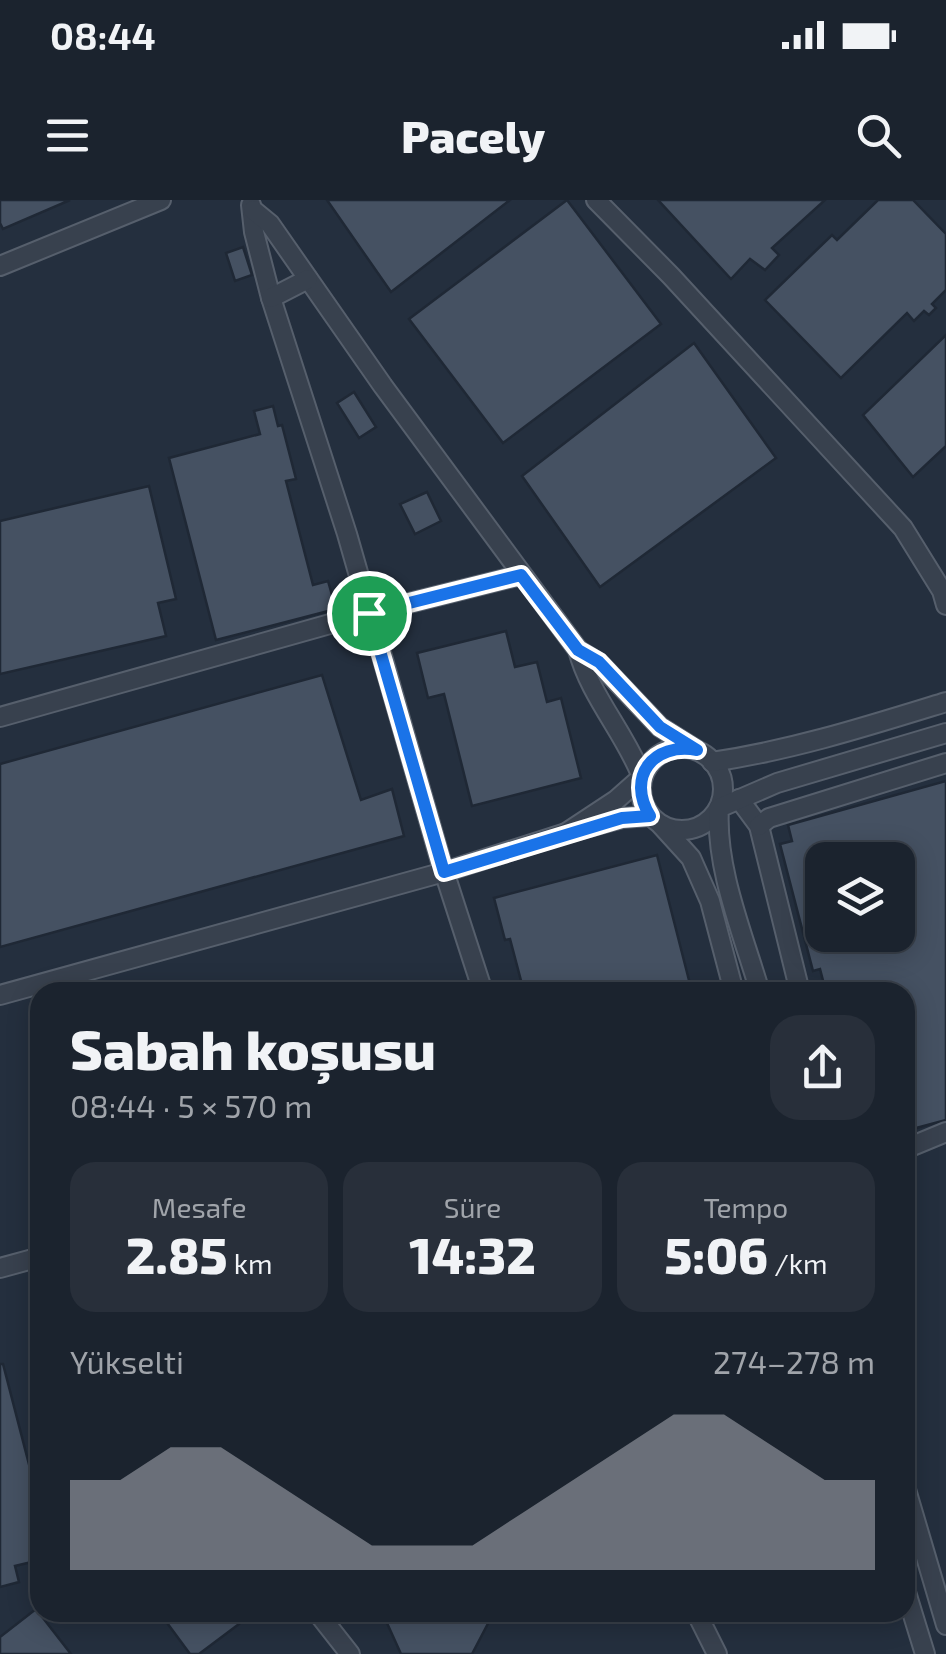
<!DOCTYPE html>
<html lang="tr">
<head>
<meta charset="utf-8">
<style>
  body { margin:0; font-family:"Exo 2",sans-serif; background:#282f3a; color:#f1f3f6; height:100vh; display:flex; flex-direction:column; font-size:38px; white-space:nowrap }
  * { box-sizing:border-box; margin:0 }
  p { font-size:32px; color:#a0a4aa }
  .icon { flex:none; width:55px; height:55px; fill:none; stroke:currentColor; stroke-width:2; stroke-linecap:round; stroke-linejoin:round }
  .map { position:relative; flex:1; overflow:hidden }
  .panel { position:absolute; left:30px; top:782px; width:885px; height:640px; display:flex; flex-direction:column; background:#1b232e; border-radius:30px; box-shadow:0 5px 25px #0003,0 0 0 2px #39404a }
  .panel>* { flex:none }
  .controls { position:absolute; left:805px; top:642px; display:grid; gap:20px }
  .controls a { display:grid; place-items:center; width:110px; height:110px; border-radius:20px; background:#1b232e; box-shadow:0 5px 25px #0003,0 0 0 2px #39404a; font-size:50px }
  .pin { position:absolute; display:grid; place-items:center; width:85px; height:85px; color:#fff; margin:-42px; border:5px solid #fff; border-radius:50%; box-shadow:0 2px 10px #0007 }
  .round { display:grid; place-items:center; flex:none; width:105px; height:105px; border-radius:30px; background:#282f3a }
  .head { display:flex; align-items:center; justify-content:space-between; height:170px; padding:0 40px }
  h1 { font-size:55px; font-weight:800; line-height:75px }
  .metrics { display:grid; grid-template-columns:repeat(3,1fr); gap:15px; height:170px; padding:10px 40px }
  .metrics div { display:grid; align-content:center; border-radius:25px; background:#282f3a; text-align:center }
  .metrics b { font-size:50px; font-weight:800 }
  .metrics small { font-size:28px; font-weight:400 }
  .metrics p { font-size:28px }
  .chart { height:280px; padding:20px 40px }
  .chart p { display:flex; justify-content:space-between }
  .chart svg { width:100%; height:180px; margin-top:10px; fill:#8c9099; opacity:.7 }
  .status { display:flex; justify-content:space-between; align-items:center; height:70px; padding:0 50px; background:#1b232e; direction:ltr }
  .status svg { height:28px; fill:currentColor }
  header { display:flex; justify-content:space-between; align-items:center; height:130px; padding:0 40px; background:#1b232e; font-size:45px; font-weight:800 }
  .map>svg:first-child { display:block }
  .building { fill:#455162; stroke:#1f2835; stroke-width:2.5; fill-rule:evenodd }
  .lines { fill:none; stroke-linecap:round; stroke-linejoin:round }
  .minor-casing { stroke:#565f6c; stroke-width:22 }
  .minor { stroke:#38414e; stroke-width:18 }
  .route-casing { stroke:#fff; stroke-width:20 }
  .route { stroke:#1a73e8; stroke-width:12 }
</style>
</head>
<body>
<div class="status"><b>08:44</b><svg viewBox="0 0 49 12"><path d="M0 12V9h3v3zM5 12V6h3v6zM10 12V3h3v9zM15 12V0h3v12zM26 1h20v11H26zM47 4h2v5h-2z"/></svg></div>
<header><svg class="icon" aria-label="menu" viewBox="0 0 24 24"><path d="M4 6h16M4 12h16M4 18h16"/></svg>Pacely<svg class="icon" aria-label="search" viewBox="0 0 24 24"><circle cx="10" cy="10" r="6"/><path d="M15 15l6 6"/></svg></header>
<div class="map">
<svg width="946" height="1454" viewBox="0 0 946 1454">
  <rect width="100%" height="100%" fill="#242f3e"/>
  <g class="building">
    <path d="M0,0H70L3,29L0,23Z"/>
    <path d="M327,0H510L391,92Z"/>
    <path d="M567,0L661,124L503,243L409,119Z"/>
    <path d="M658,0H825L772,48L779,55L765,70L750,59L731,79Z"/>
    <path d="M878,0H913L946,34V90L932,104L936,108L929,115L924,111L914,121L907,113L841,178L765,100L832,35L837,40Z"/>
    <path d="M243,47L252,75L235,81L226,53Z"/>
    <path d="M946,135V246L913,277L863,215Z"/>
    <path d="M694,143L776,258L600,387L522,276Z"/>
    <path d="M354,192L376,227L359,238L337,203Z"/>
    <path d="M273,206L278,226L282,225L296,279L286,281L313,385L328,381L336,409L216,440L169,258L260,234L254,211Z"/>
    <path d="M149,286L176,399L158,403L166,436L0,474V321Z"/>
    <path d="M427,292L441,321L415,334L400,304Z"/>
    <path d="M506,431L515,467L537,462L547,502L561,498L581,578L472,606L444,494L428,498L417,453Z"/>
    <path d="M322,475L361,600L392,589L404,636L0,747V564Z"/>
    <path d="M946,581V920L905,931V792H840L839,789L826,792L820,769L813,771L780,644L792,641L788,625ZM822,660H898V735H822Z"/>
    <path d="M657,655L692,792H524L510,739L505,740L494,698Z"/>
    <path d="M0,1164H3L40,1307V1360L15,1366L19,1382L0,1387Z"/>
    <path d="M36,1409L71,1454H0V1437Z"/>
    <path d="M159,1412H255L199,1454H190Z"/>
    <path d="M382,1412H494L472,1454H401Z"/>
  </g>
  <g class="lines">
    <g class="minor-casing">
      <g id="minor">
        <path d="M596,0L671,76L903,328L942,391L946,405"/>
        <path d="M251,5L254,32L271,98L347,334L441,662L483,792"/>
        <path d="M253,10L270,24L383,186L578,450C590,496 625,533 642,577L616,600L566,633L622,618L650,616"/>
        <path d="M0,66L161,0"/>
        <path d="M271,98L308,79"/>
        <path d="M578,450L599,463L660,527L695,549"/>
        <path d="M0,517L369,413L521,375"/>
        <circle cx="682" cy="589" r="41"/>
        <path d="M712,562C793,550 868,526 946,502"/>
        <path d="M739,599L759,626L800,792"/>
        <path d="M661,625L691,658L710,701L734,792"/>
        <path d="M759,626L769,618L946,563"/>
        <path d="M760,792C743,734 715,668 719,608L777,583L946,533"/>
        <path d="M0,795L444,672L566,633"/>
        <path d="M905,949L946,932"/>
        <path d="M0,1068L40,1057"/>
        <path d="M905,1286L946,1425"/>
        <path d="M905,1389L925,1454"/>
        <path d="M317,1412L350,1454"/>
        <path d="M696,1412L717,1454"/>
      </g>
    </g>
    <use href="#minor" class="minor"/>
  </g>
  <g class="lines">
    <g class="route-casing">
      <path id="route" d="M521,375L578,450L599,462L660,527L697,550C653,542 626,577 650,616L622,618L444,672L369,413Z"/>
    </g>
    <use href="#route" class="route"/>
  </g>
</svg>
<div class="controls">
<a><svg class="icon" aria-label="layers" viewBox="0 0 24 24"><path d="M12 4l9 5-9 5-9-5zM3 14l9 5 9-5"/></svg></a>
</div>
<div class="pin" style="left:369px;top:413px;background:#1e9e55"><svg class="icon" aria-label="arrive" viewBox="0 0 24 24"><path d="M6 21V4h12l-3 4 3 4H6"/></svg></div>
<section class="panel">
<div class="head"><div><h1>Sabah koşusu</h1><p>08:44 · 5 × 570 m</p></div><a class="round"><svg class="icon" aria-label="share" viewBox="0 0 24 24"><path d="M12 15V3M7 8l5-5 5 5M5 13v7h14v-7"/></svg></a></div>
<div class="metrics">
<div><p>Mesafe</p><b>2.85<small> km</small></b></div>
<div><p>Süre</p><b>14:32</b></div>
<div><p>Tempo</p><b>5:06<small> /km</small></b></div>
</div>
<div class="chart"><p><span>Yükselti</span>274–278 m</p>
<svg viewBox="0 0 160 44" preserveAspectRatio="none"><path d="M0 44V22L10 22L20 14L30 14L40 22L50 30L60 38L70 38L80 38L90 30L100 22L110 14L120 6L130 6L140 14L150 22L160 22V44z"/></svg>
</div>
</section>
</div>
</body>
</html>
